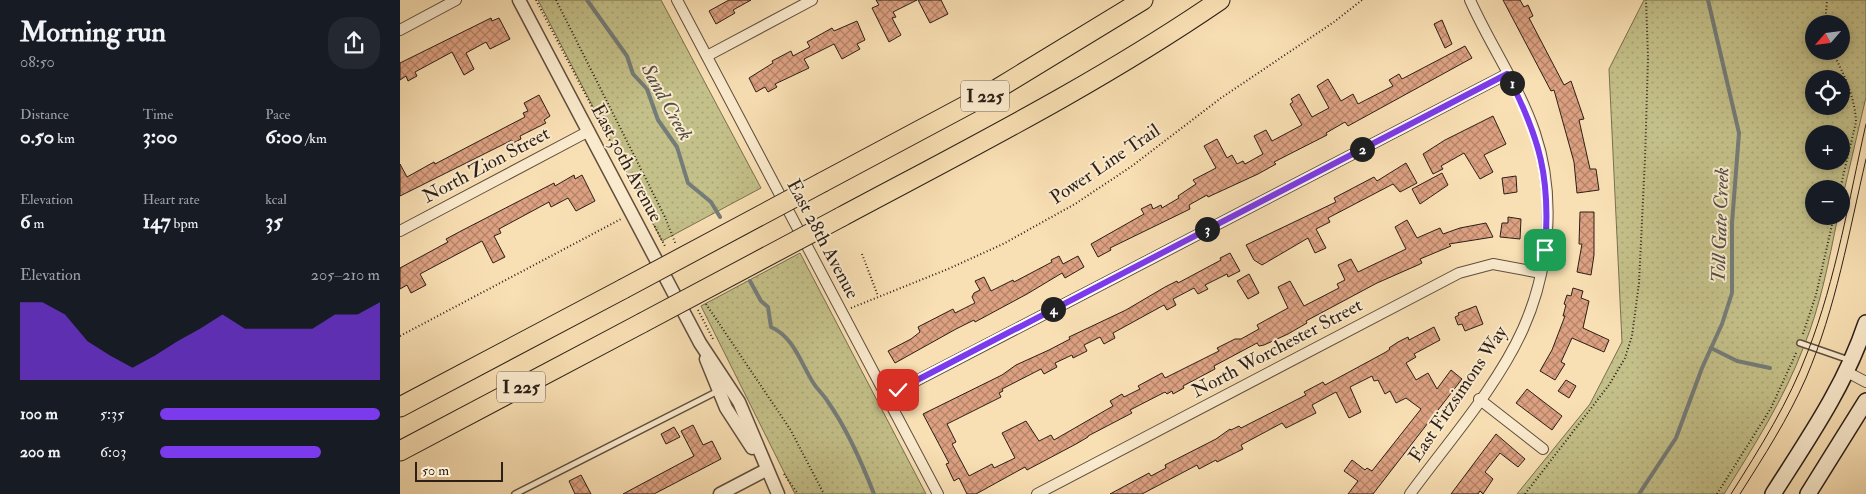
<!DOCTYPE html>
<html lang="en">
<head>
<meta charset="utf-8">
<style>
  body { margin:0; font-family:"IM FELL Double Pica",serif; background:#242831; color:#f1f3f6; height:100vh; display:flex; flex-direction:column; font-size:19px; white-space:nowrap }
  * { box-sizing:border-box; margin:0 }
  p { font-size:16px; color:#9ea1a6 }
  .icon { flex:none; width:28px; height:28px; fill:none; stroke:currentColor; stroke-width:2; stroke-linecap:round; stroke-linejoin:round }
  .map { position:relative; flex:1; overflow:hidden }
  .side { display:flex; flex-direction:column; background:#171b24; width:400px }
  .side>* { flex:none }
  .needle { width:32px; rotate:242deg }
  .controls { position:absolute; left:1405px; top:15px; display:grid; gap:10px }
  .controls a { display:grid; place-items:center; width:45px; height:45px; border-radius:50%; background:#171b24; box-shadow:0 2px 8px #0003; font-size:25px }
  .scale { position:absolute; left:15px; bottom:12px; width:88px; box-sizing:border-box; padding-left:5px; border:2px solid #2c1f18; border-top:0; font-size:14px; line-height:18px; white-space:nowrap; color:#2c1f18; -webkit-text-stroke:4px #fbebce; paint-order:stroke }
  .pin { position:absolute; display:grid; place-items:center; width:42px; height:42px; color:#fff; margin:-21px; border-radius:10px; box-shadow:0 2px 8px #0006 }
  .km { position:absolute; width:25px; height:25px; margin:-12px; border-radius:50%; background:#222; color:#fff; font-size:14px; line-height:25px; text-align:center }
  .round { display:grid; place-items:center; flex:none; width:52px; height:52px; border-radius:20px; background:#242831 }
  .headline { display:flex; align-items:center; justify-content:space-between; height:85px; padding:0 20px }
  h1 { font-size:28px; font-weight:700; line-height:38px }
  .metrics { display:grid; grid-template-columns:repeat(3,1fr); gap:8px; height:85px; padding:5px 20px }
  .metrics div { display:grid; align-content:center }
  .metrics b { font-size:21px; font-weight:700 }
  .metrics small { font-size:14px; font-weight:400 }
  .metrics p { font-size:14px }
  .chart { height:140px; padding:10px 20px }
  .chart p { display:flex; justify-content:space-between }
  .chart svg { width:100%; height:90px; margin-top:5px; fill:#7c3aed; opacity:.7 }
  ul { padding:0 20px; list-style:none; font-size:16px }
  li { display:grid; grid-template-columns:80px 60px 1fr; align-items:center; height:38px }
  li i { height:12px; border-radius:6px; background:#7c3aed }
  main { display:flex; flex:1; min-height:0 }
  .map>svg:first-child { display:block }
  .green { fill:url(#green-dots); stroke:#787050; fill-rule:evenodd }
  .lines { fill:none; stroke-linecap:round; stroke-linejoin:round }
  .stream { stroke:#747c79; stroke-width:4 }
  .building { fill:url(#building-cross-hatch); stroke:#2c1f18 }
  .service-casing { stroke:#5f4f3f; stroke-width:8 }
  .minor-casing { stroke:#5f4f3f; stroke-width:12 }
  .tertiary-casing { stroke:#5f4f3f; stroke-width:15 }
  .secondary-casing { stroke:#2c1f18; stroke-width:18 }
  .motorway-casing { stroke:#2c1f18; stroke-width:21 }
  .path { stroke:#2c1f18; stroke-width:2; stroke-dasharray:1 2.5; stroke-linecap:butt }
  .service { stroke:#fbebce; stroke-width:5 }
  .minor { stroke:#fbebce; stroke-width:10 }
  .tertiary { stroke:#fbebce; stroke-width:12 }
  .secondary { stroke:#fbebce; stroke-width:15 }
  .motorway { stroke:#f9e0b4; stroke-width:19 }
  .tram { stroke:#2c1f18; stroke-width:1 }
  .motorway-bridge-casing { stroke:#2c1f18; stroke-width:21; stroke-linecap:butt }
  .motorway-bridge { stroke:#f9e0b4; stroke-width:19 }
  .route-casing { stroke:#fff; stroke-width:10 }
  .route { stroke:#7c3aed; stroke-width:6 }
  .labels { text-anchor:middle; dominant-baseline:central; stroke-width:4; stroke-linejoin:round; paint-order:stroke }
  .shield { fill:#fbebce; stroke:#6a5c4f; stroke-width:1 }
  .shield-label { font-size:18px; font-weight:bold; fill:#2c1f18 }
  .street-label { font-size:19px; fill:#2c1f18; stroke:#fbebce }
  .water-label { font-size:20px; font-style:italic; fill:#504e48; stroke:#fbebce }
</style>
</head>
<body>
<main>
<section class="side">
<div class="headline"><div><h1>Morning run</h1><p>08:50</p></div><a class="round"><svg class="icon" aria-label="share" viewBox="0 0 24 24"><path d="M12 15V3M7 8l5-5 5 5M5 13v7h14v-7"/></svg></a></div>
<div class="metrics">
<div><p>Distance</p><b>0.50<small> km</small></b></div>
<div><p>Time</p><b>3:00</b></div>
<div><p>Pace</p><b>6:00<small> /km</small></b></div>
</div>
<div class="metrics">
<div><p>Elevation</p><b>6<small> m</small></b></div>
<div><p>Heart rate</p><b>147<small> bpm</small></b></div>
<div><p>kcal</p><b>35</b></div>
</div>
<div class="chart"><p><span>Elevation</span>205–210 m</p>
<svg viewBox="0 0 160 44" preserveAspectRatio="none"><path d="M0 44V6L10 6L20 12L30 25L40 32L50 38L60 32L70 25L80 19L90 12L100 19L110 19L120 19L130 19L140 12L150 12L160 6V44z"/></svg>
</div>
<ul>
<li><b>100 m</b>5:35<i style="width:100%"></i></li>
<li><b>200 m</b>6:03<i style="width:73%"></i></li>
</ul>
</section>
<div class="map">
<svg width="1466" height="494" viewBox="0 0 1466 494">
  <defs>
    <pattern id="green-dots" width="8" height="8" patternUnits="userSpaceOnUse" patternTransform="scale(1.25)"><rect width="8" height="8" fill="#c4c089"/><path d="M2 2h.1M6 6h.1" fill="none" stroke="#a9a576" stroke-width="1.8" stroke-linecap="round"/></pattern>
    <pattern id="building-cross-hatch" width="8" height="8" patternUnits="userSpaceOnUse" patternTransform="scale(1.25)"><rect width="8" height="8" fill="#dda182"/><path d="M0 0l8 8M0 8l8-8" fill="none" stroke="#b38369"/></pattern>
  </defs>
  <rect width="100%" height="100%" fill="#f9e0b4"/>
  <filter id="stains"><feTurbulence type="fractalNoise" baseFrequency=".004" numOctaves="4"/><feColorMatrix values="0 0 0 0 .2 0 0 0 0 .09 0 0 0 0 .02 0 0 0 .5 -.17"/></filter>
  <radialGradient id="worn" r=".72"><stop offset=".6" stop-color="#630" stop-opacity="0"/><stop offset="1" stop-color="#630" stop-opacity=".3"/></radialGradient>
  <g class="green">
    <path d="M138,0H261L361,188L262,241Z"/>
    <path d="M1244,0H1466V97L1441,204V189H1414V216H1438C1429,260 1421,304 1404,346C1384,399 1354,446 1324,494H1117L1190,404L1222,342L1209,69ZM1414,24H1441V51H1414ZM1414,79H1441V106H1414ZM1414,134H1441V161H1414Z"/>
    <path d="M400,253L526,494H395L301,306Z"/>
  </g>
  <g class="lines">
    <g class="stream">
      <path d="M187,0L227,56L233,74L247,89L258,120L277,147L288,183L311,202L320,217"/>
      <path d="M350,281L361,301L368,307L371,327C394,337 401,364 414,384C418,390 424,395 428,402C447,429 462,463 474,494"/>
      <path d="M1311,348L1337,361L1370,368"/>
      <path d="M1239,494L1276,438L1302,368L1322,324L1332,293V223L1339,133L1308,0"/>
    </g>
  </g>
  <g class="building">
    <path d="M329,0H351L333,10L335,13L316,24L309,11Z"/>
    <path d="M476,0H517L493,12L496,17L492,18L501,35L489,42L472,8L479,5Z"/>
    <path d="M518,0H541L548,14L530,23Z"/>
    <path d="M1103,0H1120L1124,7L1128,5L1133,16L1129,18L1164,85L1171,81L1184,119L1179,120L1190,169H1196L1199,190L1177,193L1174,162L1154,90L1151,91Z"/>
    <path d="M91,18L92,21L99,18L110,39L90,49L86,42L66,53L74,69L64,75L52,52L15,72L17,76L8,81L6,76L0,80V63Z"/>
    <path d="M1042,20L1052,44L1045,48L1034,24Z"/>
    <path d="M457,21L465,40L457,44L460,49L442,59L434,44L404,59L409,68L375,84L377,87L368,92L365,87L356,92L349,78L373,63L372,61L391,51L393,56L410,47L407,42L432,28L434,31Z"/>
    <path d="M1065,46L1072,58L948,126L945,122L926,133L927,135L874,162L876,164L858,174L808,197L807,195L789,205L790,209L710,248L711,250L698,257L691,244L744,214L741,209L751,204L753,209L761,205L762,208L779,198L778,196L796,184L793,180L816,168L804,146L817,139L827,158L832,155L837,164L843,161L845,164L863,154L854,136L866,130L872,141L902,125L890,104L893,102L891,99L899,94L912,117L929,108L917,86L928,79L941,101L953,94L958,104L993,86L989,80L999,74L1002,79Z"/>
    <path d="M139,95L150,116L144,120L146,123L120,136L121,139L113,143L112,140L0,196V164L7,177L34,162L35,164L125,117L123,113L128,111L124,103Z"/>
    <path d="M1093,116L1106,144L1084,155L1093,172L1080,179L1064,153L1041,166L1043,169L1033,174L1023,154L1045,140Z"/>
    <path d="M1006,163L1017,183L1000,192L993,184L928,218L930,222L916,229L926,248L915,253L908,238L862,265L854,260L846,245L936,202L934,198L974,177L977,181Z"/>
    <path d="M1042,173L1048,185L1020,204L1012,189Z"/>
    <path d="M174,175L175,179L182,175L195,201L176,211L168,198L151,207L149,202L99,229L101,233L94,236L105,257L93,263L82,241L20,274L26,285L11,293L7,285L0,289V268L48,242L46,239L61,231L154,183L155,186Z"/>
    <path d="M1116,176L1117,192L1104,194L1102,178Z"/>
    <path d="M1180,212H1194V255L1191,275L1177,272L1182,244H1179Z"/>
    <path d="M1108,217L1121,219L1120,239L1100,237L1102,223H1108Z"/>
    <path d="M1007,220L1017,238L1040,228L1043,234L1060,228L1086,223L1093,237L1049,244L1051,246L1020,259L1022,263L1018,265L977,283L906,321L907,323L888,334L864,345L859,346L857,343L814,366L815,369L783,386L784,388L773,394L772,391L767,394L765,392L730,410L732,413L688,436V437L676,444L627,470L625,467L576,494H567L559,478L554,481L546,464L549,463L523,414L602,375L616,365L649,350L670,339L669,337L726,310L765,287L777,281L778,283L821,260L820,258L830,253L840,271L828,277L827,274L805,285L808,289L798,294L794,288L773,299L776,305L767,310L764,305L713,333L715,338L704,344L700,337L684,345L687,351L673,358L672,355L655,363L657,367L644,374L641,369L602,389L603,391L599,393L601,397L547,424L556,442L552,444L569,476L592,464L594,468L615,458L602,433L626,421L639,441L651,435L654,440L713,406L710,401L722,394L724,397L740,389L738,386L762,373L765,378L819,351L817,348L835,339H841L859,329L857,325L888,308L878,287L890,281L904,306L939,288L937,284L945,280L938,265L951,259L958,272L1006,249L995,227Z"/>
    <path d="M659,256L663,264L678,256L684,267L665,278L662,273L627,294L575,322L574,320L556,329L495,363L488,351L511,339L520,332L518,327L553,309L555,313L575,303L572,297L574,293L580,290L575,281L584,277L591,291L613,280L614,282L652,262L651,260Z"/>
    <path d="M849,274L859,293L848,299L837,281Z"/>
    <path d="M1173,288L1183,291L1181,298L1189,301L1183,328L1209,340L1204,352L1172,338L1161,362L1165,364L1155,380L1140,371L1152,350L1165,316H1163L1166,305L1164,304L1167,295L1171,296Z"/>
    <path d="M1076,306L1083,324L1065,331L1062,324L1058,325L1055,317L1059,315L1058,313Z"/>
    <path d="M1034,327L1040,340L1014,354L1016,357L1006,363L1016,380L1028,373L1037,389L1051,370L1062,379L973,494H948L958,481L944,471L952,460L965,470L967,468L972,471L1021,409L1006,398L996,403L990,391L985,394L978,380L974,381L972,376L950,387L961,412L949,418L936,392L912,405L916,413L886,428L882,423L841,445L843,449L817,462L816,460L799,469L797,465L742,494H710L749,473L751,476L766,468L765,465L816,439L830,429L831,430L839,426L841,428L906,395L904,392L923,382L925,385L986,352L990,349L989,348L998,342L1008,337L1009,340Z"/>
    <path d="M1166,380L1176,386L1169,398L1158,391Z"/>
    <path d="M1127,389L1162,416L1152,430L1116,403Z"/>
    <path d="M293,425L303,445L312,441L321,459L254,494H223L294,456L281,431Z"/>
    <path d="M274,427L280,437L266,444L261,434Z"/>
    <path d="M1096,434L1125,459L1118,467L1100,453L1085,472L1093,479L1083,494L1080,491L1078,494H1051Z"/>
    <path d="M181,475L191,494H175L169,481Z"/>
  </g>
  <g class="lines">
    <g class="service-casing">
      <g id="service">
        <path d="M1400,343L1449,360"/>
        <path d="M115,494L318,391"/>
      </g>
    </g>
    <g class="minor-casing">
      <g id="minor">
        <path d="M277,0L538,494"/>
        <path d="M0,30L56,0"/>
        <path d="M307,56L412,0"/>
        <path d="M0,231L189,131"/>
        <path d="M1447,372L1466,382"/>
        <path d="M487,396L1107,74"/>
        <path d="M1079,399L1143,449"/>
        <path d="M637,494L1059,273L1093,264L1141,273"/>
        <path d="M1010,494C1048,442 1097,387 1123,329C1150,269 1156,195 1135,133C1119,86 1090,45 1070,0"/>
      </g>
    </g>
    <g class="tertiary-casing">
      <g id="tertiary">
        <path d="M119,0L300,343L339,402L378,494"/>
        <path d="M306,359L326,408L352,448"/>
        <path d="M320,494L366,470"/>
      </g>
    </g>
    <g class="secondary-casing">
      <g id="secondary">
        <path d="M1373,494C1408,439 1445,386 1466,323"/>
        <path d="M1408,494L1466,401"/>
      </g>
    </g>
    <g class="motorway-casing">
      <g id="motorway">
        <path d="M423,182L597,89L743,0"/>
        <path d="M441,217C570,148 699,83 820,0"/>
        <path d="M0,407L223,289"/>
        <path d="M0,451L242,323"/>
      </g>
    </g>
    <g class="path">
      <path d="M136,0L266,248"/>
      <path d="M156,0L265,217L276,245"/>
      <path d="M1425,24L1427,0"/>
      <path d="M1432,51C1444,74 1455,97 1456,122L1440,189"/>
      <path d="M462,254L478,296"/>
      <path d="M306,304L390,429L424,494"/>
      <path d="M451,308L548,269L603,244L675,204L732,166L821,98L934,22L962,0"/>
      <path d="M298,310L314,341"/>
      <path d="M1403,334L1416,295L1434,216"/>
      <path d="M0,336L221,219"/>
      <path d="M384,474L398,494"/>
      <path d="M1125,494L1209,385L1225,358L1232,336L1239,283L1245,159L1248,58L1246,0"/>
      <path d="M1317,494L1371,408L1397,351"/>
    </g>
    <use href="#service" class="service"/>
    <use href="#minor" class="minor"/>
    <use href="#tertiary" class="tertiary"/>
    <use href="#secondary" class="secondary"/>
    <use href="#motorway" class="motorway"/>
    <g class="tram">
      <path d="M1331,494C1360,448 1389,402 1408,351C1436,279 1449,199 1466,124"/>
      <path d="M1340,494C1364,456 1388,419 1406,378C1436,308 1449,232 1466,159"/>
    </g>
    <g class="motorway-bridge-casing">
      <g id="motorway-bridge">
        <path d="M223,289L423,182"/>
        <path d="M242,323L441,217"/>
      </g>
    </g>
    <use href="#motorway-bridge" class="motorway-bridge"/>
  </g>
  <g class="lines">
    <g class="route-casing">
      <path id="route" d="M498,390L1107,74C1140,138 1151,178 1145,250"/>
    </g>
    <use href="#route" class="route"/>
  </g>
  <g class="labels">
    <g class="shield">
      <rect x="561" y="80.5" width="48" height="31" rx="4"/>
      <rect x="97" y="371.5" width="48" height="31" rx="4"/>
    </g>
    <g class="shield-label">
      <text x="585" y="96">I 225</text>
      <text x="121" y="387">I 225</text>
    </g>
    <g class="street-label">
      <text transform="translate(227 163) rotate(62)">East 30th Avenue</text>
      <text transform="translate(705 164) rotate(-34)">Power Line Trail</text>
      <text transform="translate(86 165) rotate(-28)">North Zion Street</text>
      <text transform="translate(423 239) rotate(62)">East 28th Avenue</text>
      <text transform="translate(877 348) rotate(-28)">North Worchester Street</text>
      <text transform="translate(1058 394) rotate(-56)">East Fitzsimons Way</text>
    </g>
    <g class="water-label">
      <text transform="translate(267 102) rotate(61)">Sand Creek</text>
      <text transform="translate(1320 225) rotate(-88)">Toll Gate Creek</text>
    </g>
  </g>
  <rect width="100%" height="100%" filter="url(#stains)"/>
  <rect width="100%" height="100%" fill="url(#worn)"/>
</svg>
<div class="controls">
<a><svg class="needle" viewBox="-14 -14 28 28"><path d="M0-13l5 13h-10z" fill="#e53935"/><path d="M0 13l5-13h-10z" fill="#9ea1a6"/></svg></a>
<a><svg class="icon" aria-label="locate" viewBox="0 0 24 24"><circle cx="12" cy="12" r="6"/><path d="M12 2v4M12 18v4M2 12h4M18 12h4"/></svg></a>
<a>+</a>
<a>−</a>
</div>
<div class="scale">50 m</div>
<div class="pin" style="left:1145px;top:250px;background:#1e9e55"><svg class="icon" aria-label="arrive" viewBox="0 0 24 24"><path d="M6 21V4h12l-3 4 3 4H6"/></svg></div>
<div class="pin" style="left:498px;top:390px;background:#d93025"><svg class="icon" aria-label="check" viewBox="0 0 24 24"><path d="M5 12l5 5 9-10"/></svg></div>
<b class="km" style="left:1112px;top:83px">1</b>
<b class="km" style="left:962px;top:149px">2</b>
<b class="km" style="left:807px;top:229px">3</b>
<b class="km" style="left:653px;top:309px">4</b>
</div>
</main>
</body>
</html>
